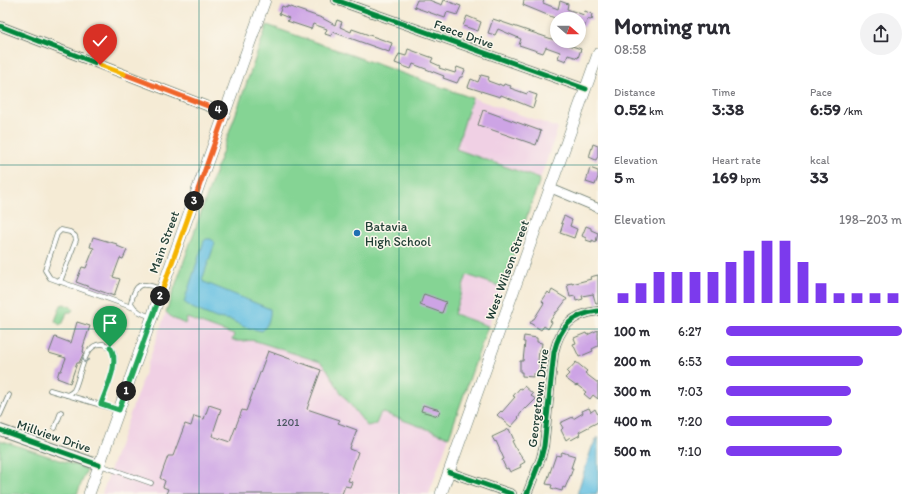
<!DOCTYPE html>
<html lang="en">
<head>
<meta charset="utf-8">
<style>
  body { margin:0; font-family:Itim,sans-serif; background:#f2f2f3; color:#2b2b33; height:100vh; display:flex; flex-direction:column; font-size:15px; white-space:nowrap }
  * { box-sizing:border-box; margin:0 }
  p { font-size:13px; color:#7c7c81 }
  .icon { flex:none; width:22px; height:22px; fill:none; stroke:currentColor; stroke-width:2; stroke-linecap:round; stroke-linejoin:round }
  .map { position:relative; flex:1; overflow:hidden }
  .drawer { display:flex; flex-direction:column; background:#fff; width:320px }
  .drawer>* { flex:none }
  .needle { width:26px; rotate:110deg }
  .tools { position:absolute; left:550px; top:12px; display:grid; gap:8px }
  .tools a { display:grid; place-items:center; width:36px; height:36px; border-radius:50%; background:#fff; box-shadow:0 2px 6px #0003; font-size:20px }
  .pin { position:absolute; display:grid; place-items:center; width:34px; height:34px; color:#fff; margin:-41px -17px; border-radius:50% 50% 50% 0; rotate:-45deg; box-shadow:0 0 4px #0007 }
  .pin .icon { rotate:45deg }
  .km { position:absolute; width:20px; height:20px; margin:-10px; border-radius:50%; background:#222; color:#fff; font-size:11px; line-height:20px; text-align:center }
  .round { display:grid; place-items:center; flex:none; width:42px; height:42px; border-radius:21px; background:#f2f2f3 }
  .overview { display:flex; align-items:center; justify-content:space-between; height:68px; padding:0 16px }
  h1 { font-size:22px; font-weight:700; line-height:30px }
  .metrics { display:grid; grid-template-columns:repeat(3,1fr); gap:6px; height:68px; padding:4px 16px }
  .metrics div { display:grid; align-content:center }
  .metrics b { font-size:17px; font-weight:700 }
  .metrics small { font-size:11px; font-weight:400 }
  .metrics p { font-size:11px }
  .chart { height:112px; padding:8px 16px }
  .chart p { display:flex; justify-content:space-between }
  .chart svg { width:100%; height:72px; margin-top:4px; stroke:#7c3aed; stroke-width:6 }
  ul { padding:0 16px; list-style:none; font-size:13px }
  li { display:grid; grid-template-columns:64px 48px 1fr; align-items:center; height:30px }
  li i { height:10px; border-radius:5px; background:#7c3aed }
  main { display:flex; flex:1; min-height:0 }
  .map>svg:first-child { display:block }
  .built { fill:#f0d0e4 }
  .green { fill:#85d494; stroke:#528864 }
  .water { fill:#63bfe1; stroke:#417e8a }
  .building { fill:#cda4e5 }
  .lines { fill:none; stroke-linecap:round; stroke-linejoin:round }
  .service-casing { stroke:#6a7a6c; stroke-width:5.5 }
  .minor-casing { stroke:#6a7a6c; stroke-width:10 }
  .tertiary-casing { stroke:#6a7a6c; stroke-width:12 }
  .secondary-casing { stroke:#6a7a6c; stroke-width:12 }
  .service { stroke:#fff; stroke-width:4 }
  .minor { stroke:#fff; stroke-width:8 }
  .tertiary { stroke:#fff; stroke-width:10 }
  .secondary { stroke:#fff; stroke-width:11 }
  .cycleway-casing { stroke:#fbf7ec; stroke-width:8 }
  .cycleway { stroke:#00873e; stroke-width:5 }
  .oneway { stroke:#8f9e9a }
  .split-1-casing { stroke:#fff; stroke-width:8 }
  .split-2-casing { stroke:#fff; stroke-width:8 }
  .split-3-casing { stroke:#fff; stroke-width:8 }
  .split-4-casing { stroke:#fff; stroke-width:8 }
  .split-5-casing { stroke:#fff; stroke-width:8 }
  .split-6-casing { stroke:#fff; stroke-width:8 }
  .split-1 { stroke:#22a559; stroke-width:5 }
  .split-2 { stroke:#22a559; stroke-width:5 }
  .split-3 { stroke:#f5b400; stroke-width:5 }
  .split-4 { stroke:#f0652b; stroke-width:5 }
  .split-5 { stroke:#f0652b; stroke-width:5 }
  .split-6 { stroke:#f5b400; stroke-width:5 }
  .grid { fill:none; stroke:#0f766e; stroke-width:1; stroke-opacity:0.55 }
  .poi-dot { fill:#1f6fb2; stroke:#fbf7ec; stroke-width:1.5 }
  .labels { text-anchor:middle; dominant-baseline:central; stroke-width:3; stroke-linejoin:round; paint-order:stroke }
  .number-label { font-size:11px; fill:#4a5760 }
  .street-label { font-size:13px; fill:#1f3d34; stroke:#fbf7ec }
  .poi-label { font-size:13px; fill:#1f3d34; stroke:#fbf7ec; text-anchor:start }
</style>
</head>
<body>
<main>
<div class="map">
<svg width="598" height="494" viewBox="0 0 598 494">
  <rect width="100%" height="100%" fill="#fbf7ec"/>
  <filter id="ink" filterUnits="userSpaceOnUse"><feTurbulence type="fractalNoise" baseFrequency=".025" numOctaves="2"/><feDisplacementMap in="SourceGraphic" scale="8" xChannelSelector="R" yChannelSelector="G"/><feConvolveMatrix kernelMatrix="1 2 1 2 8 2 1 2 1" color-interpolation-filters="sRGB"/></filter>
  <filter id="wash" filterUnits="userSpaceOnUse"><feTurbulence type="fractalNoise" baseFrequency=".012" numOctaves="4" result="noise"/><feDisplacementMap in="SourceGraphic" scale="16" xChannelSelector="R" yChannelSelector="G"/><feGaussianBlur stdDeviation="0.9" result="paint"/><feColorMatrix in="noise" values="0 0 0 0 0 0 0 0 0 0 0 0 0 0 0 0 0 1.4 0 .05"/><feComposite in="paint" operator="in"/></filter>
  <g filter="url(#wash)">
    <rect width="100%" height="100%" fill="#f5ebd5"/>
    <path class="built" d="M267,25L558,128L429,494H102Z"/>
    <g class="green">
      <path d="M267,25L472,98L456,149L540,179L502,287L467,275L454,314L488,326L449,437L381,412L376,424L367,426L339,390L327,369L320,362L256,341C248,339 241,343 232,340L234,335L187,318L185,324L172,318L166,312Z"/>
      <path d="M64,304L71,307L73,310L71,312H67L63,323L60,325L55,321L61,305Z"/>
      <path d="M0,440L87,469L77,494H0Z"/>
    </g>
    <g class="water">
      <path d="M206,239H211L215,243L202,280L204,282L270,309C271,315 268,326 262,331L244,327L231,320L216,318L192,308L184,302L204,241Z"/>
      <path d="M598,437V490L596,494H578V491L592,447Z"/>
    </g>
    <g id="blocks">
      <g class="building">
        <path d="M417,0H429L442,5L444,0L461,6L457,15L447,12L445,18L414,7Z"/>
        <path d="M524,0H544L543,3L558,9L560,1L568,4L567,9L584,15L585,11L592,14L591,18L593,19L590,20L588,19L584,27L579,26V19H557L523,5Z"/>
        <path d="M282,6L287,8V6L322,18L335,25L337,20L342,22L340,27L351,32L352,29L392,43L389,52L333,32L331,36L325,34L327,29L313,24L311,29L287,21L289,18L279,14Z"/>
        <path d="M467,16L481,22L478,31L463,26Z"/>
        <path d="M493,19L581,49L578,58L568,55L566,61L558,58L560,52L546,47L543,53L519,45L521,39L498,29L495,35L488,33Z"/>
        <path d="M408,49L433,58L431,62L440,66L439,68L455,73L457,67L465,70L462,77H460L457,83L443,78L444,76L413,64L411,69L395,63L399,54L406,56Z"/>
        <path d="M481,75L489,77L488,81L499,85V84L503,86L504,84L511,86L510,88L527,94L528,92L537,95L533,108L501,95L500,97L468,87L471,79L478,82Z"/>
        <path d="M483,110L541,131L536,145L478,125Z"/>
        <path d="M593,144L598,146V156L596,160L589,157Z"/>
        <path d="M590,168L598,171V177L595,185L586,182Z"/>
        <path d="M564,216L572,220L570,226L577,229L574,238L560,233L563,224L561,223Z"/>
        <path d="M586,226L591,228V230L598,233L596,242L592,240V242L586,240V238L582,236Z"/>
        <path d="M93,237L117,244V246L127,250L123,259L120,258L113,277L120,279L114,296L76,282L82,267L86,268L94,248L90,247Z"/>
        <path d="M598,275V304H596L593,294L582,296L583,299L576,301L575,296L570,297L567,284L572,283V284L591,279L590,277Z"/>
        <path d="M552,290L567,299L557,312H556L550,321L552,322L548,329L544,326L541,330L530,323L533,319H534L544,303L542,301L548,292L550,294Z"/>
        <path d="M424,294L446,302L442,313L420,305Z"/>
        <path d="M77,322L90,326L83,347H84L83,352H84L79,363H77L70,383L57,378L59,371H61L66,358L49,353L55,337L71,343Z"/>
        <path d="M598,330V346L592,349L593,351L579,357L573,344L576,343L574,338L586,333L587,335Z"/>
        <path d="M524,336L537,338V342L542,343L541,350H539L538,361H539V375L533,374V377L522,376V372H520V361H523L525,342H523Z"/>
        <path d="M268,351L321,370L307,409L340,420L338,423L357,430L350,449L358,452L348,481L352,482L350,487L345,486L342,494H166L168,489L163,487L165,481L160,478L168,456H173L185,424L191,426L194,416L204,419L209,405L221,409L212,436L230,442L242,410L246,411Z"/>
        <path d="M576,362L587,371L585,373L598,383V399L593,395L590,399L584,394L586,392L577,385L576,386L565,378L569,374L567,372Z"/>
        <path d="M524,386L533,394L531,396L536,399L526,409L525,408L518,417L519,418L511,427L497,415L501,411L502,412L515,397L513,396L520,388L522,389Z"/>
        <path d="M423,405L440,410L438,416L421,411Z"/>
        <path d="M589,408L591,412L595,409L598,415V422L579,432L580,435L571,440L570,437L566,440L561,430L563,428L560,423L573,417V419L583,413L582,411Z"/>
        <path d="M509,429L514,440L512,441L517,451H518L525,462L520,465L521,467L510,472L508,468L506,469L502,460L504,459L496,441L495,442L492,437Z"/>
        <path d="M562,452L575,456L571,468H573L571,474L565,488L563,487L562,491L551,488L552,485L546,484L556,455L560,456Z"/>
      </g>
    </g>
  </g>
  <g filter="url(#ink)">
    <use href="#blocks" fill-opacity="0" stroke="#6a7a6c" stroke-width="1"/>
    <g class="lines">
      <g class="service-casing">
        <g id="service">
          <path d="M60,282L76,240L75,236L70,232L61,230L57,234L45,270L50,278L134,308"/>
          <path d="M152,317C143,314 136,312 131,303C136,280 142,283 161,289"/>
          <path d="M50,390L67,395C69,394 72,393 74,390C81,377 83,342 103,344C107,345 111,348 113,351C119,363 105,392 101,404"/>
          <path d="M67,395L118,410"/>
          <path d="M0,415L9,395"/>
          <path d="M55,428L61,412"/>
          <path d="M100,465L151,483"/>
        </g>
      </g>
      <g class="minor-casing">
        <g id="minor">
          <path d="M336,0L586,89"/>
          <path d="M0,26L225,113"/>
          <path d="M550,188L598,208"/>
          <path d="M449,472L512,494"/>
          <path d="M527,494L541,458L544,446L554,352C560,327 572,314 598,311"/>
        </g>
      </g>
      <g class="tertiary-casing">
        <path id="tertiary" d="M0,430L99,465"/>
      </g>
      <g class="secondary-casing">
        <g id="secondary">
          <path d="M89,494L265,0"/>
          <path d="M441,494L598,54"/>
        </g>
      </g>
      <use href="#service" class="service"/>
      <use href="#minor" class="minor"/>
      <use href="#tertiary" class="tertiary"/>
      <use href="#secondary" class="secondary"/>
      <g class="cycleway-casing">
        <g id="cycleway">
          <path d="M336,0L586,89"/>
          <path d="M0,26L225,113"/>
          <path d="M0,430L99,465"/>
          <path d="M449,472L512,494"/>
          <path d="M527,494L541,458L544,446L554,352C560,327 572,314 598,311"/>
        </g>
      </g>
      <use href="#cycleway" class="cycleway"/>
    </g>
    <defs><path id="oneway-chevron" d="M-2-3.5L2.5 0L-2 3.5" fill="none" stroke-width="1.6" stroke-linecap="round" stroke-linejoin="round"/></defs>
    <use class="oneway" href="#oneway-chevron" transform="translate(85 360) rotate(110)"/>
  </g>
  <g class="lines" filter="url(#ink)">
    <g class="split-1-casing">
      <path id="split-1" d="M110,347C121,361 106,389 101,404L119,410L126,391"/>
    </g>
    <g class="split-2-casing">
      <path id="split-2" d="M126,391L160,296"/>
    </g>
    <g class="split-3-casing">
      <path id="split-3" d="M160,296L194,201"/>
    </g>
    <g class="split-4-casing">
      <path id="split-4" d="M194,201L225,113L218,110"/>
    </g>
    <g class="split-5-casing">
      <path id="split-5" d="M124,74L218,110"/>
    </g>
    <g class="split-6-casing">
      <path id="split-6" d="M100,65L124,74"/>
    </g>
    <use href="#split-1" class="split-1"/>
    <use href="#split-2" class="split-2"/>
    <use href="#split-3" class="split-3"/>
    <use href="#split-4" class="split-4"/>
    <use href="#split-5" class="split-5"/>
    <use href="#split-6" class="split-6"/>
  </g>
  <path class="grid" d="M199,0V494M399,0V494M0,165H598M0,329H598"/>
  <circle class="poi-dot" cx="357" cy="233" r="4"/>
  <g class="labels">
    <g class="number-label">
      <text x="288" y="422">1201</text>
    </g>
    <g class="street-label">
      <text transform="translate(464 34) rotate(20)">Feece Drive</text>
      <text transform="translate(164 242) rotate(-70)">Main Street</text>
      <text transform="translate(507 270) rotate(-70)">West Wilson Street</text>
      <text transform="translate(538 398) rotate(-83)">Georgetown Drive</text>
      <text transform="translate(54 436) rotate(19)">Millview Drive</text>
    </g>
    <g class="poi-label">
      <text x="365" y="226">Batavia<tspan x="365" dy="15">High School</tspan></text>
    </g>
  </g>
</svg>
<div class="tools">
<a><svg class="needle" viewBox="-14 -14 28 28"><path d="M0-13l5 13h-10z" fill="#e53935"/><path d="M0 13l5-13h-10z" fill="#7c7c81"/></svg></a>
</div>
<div class="pin" style="left:110px;top:347px;background:#1e9e55"><svg class="icon" aria-label="arrive" viewBox="0 0 24 24"><path d="M6 21V4h12l-3 4 3 4H6"/></svg></div>
<div class="pin" style="left:100px;top:65px;background:#d93025"><svg class="icon" aria-label="check" viewBox="0 0 24 24"><path d="M5 12l5 5 9-10"/></svg></div>
<b class="km" style="left:126px;top:391px">1</b>
<b class="km" style="left:160px;top:296px">2</b>
<b class="km" style="left:194px;top:201px">3</b>
<b class="km" style="left:218px;top:110px">4</b>
</div>
<section class="drawer">
<div class="overview"><div><h1>Morning run</h1><p>08:58</p></div><a class="round"><svg class="icon" aria-label="share" viewBox="0 0 24 24"><path d="M12 15V3M7 8l5-5 5 5M5 13v7h14v-7"/></svg></a></div>
<div class="metrics">
<div><p>Distance</p><b>0.52<small> km</small></b></div>
<div><p>Time</p><b>3:38</b></div>
<div><p>Pace</p><b>6:59<small> /km</small></b></div>
</div>
<div class="metrics">
<div><p>Elevation</p><b>5<small> m</small></b></div>
<div><p>Heart rate</p><b>169<small> bpm</small></b></div>
<div><p>kcal</p><b>33</b></div>
</div>
<div class="chart"><p><span>Elevation</span>198–203 m</p>
<svg viewBox="0 0 160 44" preserveAspectRatio="none"><path d="M5 44V38M15 44V32M25 44V25M35 44V25M45 44V25M55 44V25M65 44V19M75 44V12M85 44V6M95 44V6M105 44V19M115 44V32M125 44V38M135 44V38M145 44V38M155 44V38"/></svg>
</div>
<ul>
<li><b>100 m</b>6:27<i style="width:100%"></i></li>
<li><b>200 m</b>6:53<i style="width:78%"></i></li>
<li><b>300 m</b>7:03<i style="width:71%"></i></li>
<li><b>400 m</b>7:20<i style="width:60%"></i></li>
<li><b>500 m</b>7:10<i style="width:66%"></i></li>
</ul>
</section>
</main>
</body>
</html>
